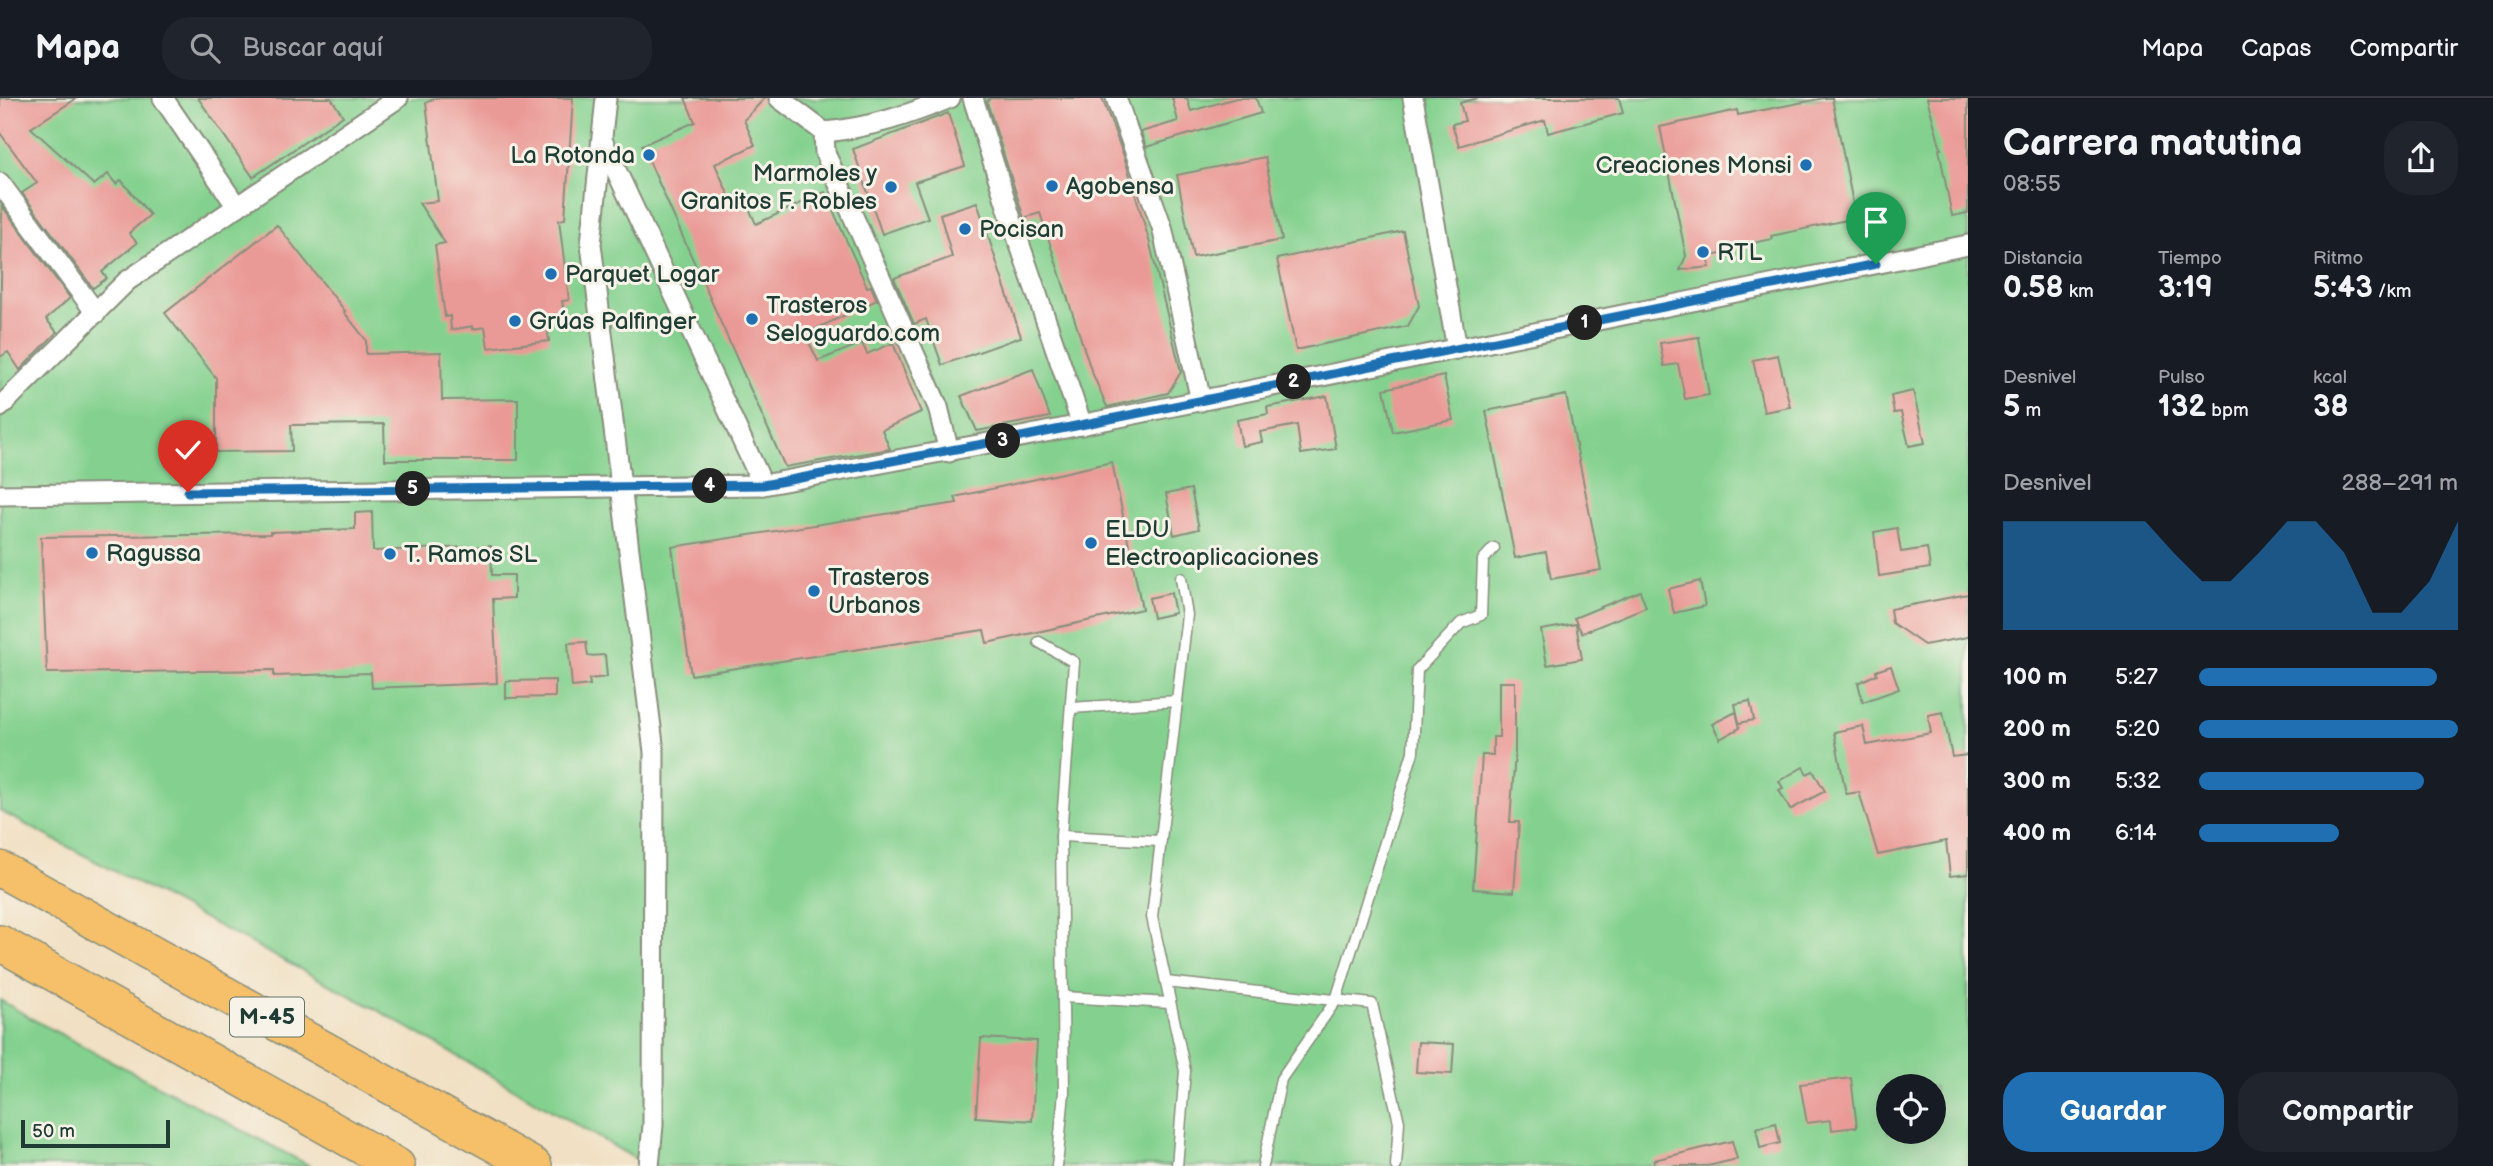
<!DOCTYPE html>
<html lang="es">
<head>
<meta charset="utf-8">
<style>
  body { margin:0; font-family:"Balsamiq Sans",sans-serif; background:#20242c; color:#f1f3f6; height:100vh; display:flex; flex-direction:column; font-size:26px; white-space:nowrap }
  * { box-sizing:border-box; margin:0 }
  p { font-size:23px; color:#9ea1a6 }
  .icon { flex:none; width:38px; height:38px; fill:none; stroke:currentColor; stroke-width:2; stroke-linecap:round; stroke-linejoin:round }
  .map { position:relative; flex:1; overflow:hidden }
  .panel { display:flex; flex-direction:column; background:#171b24; width:525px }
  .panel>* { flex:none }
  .tools { position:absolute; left:1876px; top:976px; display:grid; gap:14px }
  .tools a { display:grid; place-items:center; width:70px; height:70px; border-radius:50%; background:#171b24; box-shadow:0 7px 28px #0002; font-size:35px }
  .scale { position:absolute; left:21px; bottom:18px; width:149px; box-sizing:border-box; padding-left:7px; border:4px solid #1f3d34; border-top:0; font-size:19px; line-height:24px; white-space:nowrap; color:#1f3d34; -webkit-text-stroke:5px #f7f3e8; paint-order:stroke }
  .pin { position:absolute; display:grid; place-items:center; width:60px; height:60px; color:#fff; margin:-72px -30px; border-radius:50% 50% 50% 0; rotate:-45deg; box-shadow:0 0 7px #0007 }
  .pin .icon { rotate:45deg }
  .km { position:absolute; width:35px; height:35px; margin:-18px; border-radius:50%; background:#222; color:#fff; font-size:19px; line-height:35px; text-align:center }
  .round { display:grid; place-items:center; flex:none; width:74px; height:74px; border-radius:28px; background:#20242c }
  .overview { display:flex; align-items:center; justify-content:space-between; height:119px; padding:0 35px }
  h1 { font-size:38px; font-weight:800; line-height:52px }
  .stats { display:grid; grid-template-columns:repeat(3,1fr); gap:10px; height:119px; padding:7px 35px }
  .stats div { display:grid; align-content:center }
  .stats b { font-size:30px; font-weight:800 }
  .stats small { font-size:19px; font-weight:400 }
  .stats p { font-size:19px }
  .chart { height:196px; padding:14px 35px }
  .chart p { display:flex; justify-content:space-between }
  .chart svg { width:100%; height:126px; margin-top:7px; fill:#1f6fb2; opacity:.7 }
  .button { display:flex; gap:14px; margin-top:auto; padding:14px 35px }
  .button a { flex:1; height:80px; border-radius:28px; background:#1f6fb2; color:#fff; font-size:28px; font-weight:800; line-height:80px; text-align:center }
  .button a+a { background:#20242c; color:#f1f3f6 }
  ul { padding:0 35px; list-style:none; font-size:23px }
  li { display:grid; grid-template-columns:112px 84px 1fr; align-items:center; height:52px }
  li i { height:18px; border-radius:9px; background:#1f6fb2 }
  header { display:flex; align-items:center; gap:42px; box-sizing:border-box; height:98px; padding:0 35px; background:#171b24; border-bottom:2px solid #363941 }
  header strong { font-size:33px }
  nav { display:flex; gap:38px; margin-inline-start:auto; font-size:24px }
  .search { width:490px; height:63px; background:#20242c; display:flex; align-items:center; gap:18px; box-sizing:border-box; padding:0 24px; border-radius:28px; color:#9ea1a6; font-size:26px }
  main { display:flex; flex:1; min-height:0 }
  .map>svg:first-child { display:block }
  .green { fill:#84d18f; stroke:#528762; stroke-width:2; fill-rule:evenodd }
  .building { fill:#ea9a96 }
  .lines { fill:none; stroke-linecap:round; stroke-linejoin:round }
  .lane-casing { stroke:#888e7c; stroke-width:13 }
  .street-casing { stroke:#888e7c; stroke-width:23 }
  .highway-casing { stroke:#888e7c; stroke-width:38 }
  .lane { stroke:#fff; stroke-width:10 }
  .street { stroke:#fff; stroke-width:19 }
  .highway { stroke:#f6c06b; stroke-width:35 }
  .route-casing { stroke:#fff; stroke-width:14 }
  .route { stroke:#1f6fb2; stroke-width:9 }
  .poi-dot { fill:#1f6fb2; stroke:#f7f3e8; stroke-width:2.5 }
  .labels { text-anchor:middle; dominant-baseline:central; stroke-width:6; stroke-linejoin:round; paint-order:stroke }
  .shield { fill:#f7f3e8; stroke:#60746a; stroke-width:2 }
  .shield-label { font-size:23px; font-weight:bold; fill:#1f3d34 }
  .poi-label { font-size:24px; fill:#1f3d34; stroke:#f7f3e8; text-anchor:start }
</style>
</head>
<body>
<header>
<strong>Mapa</strong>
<div class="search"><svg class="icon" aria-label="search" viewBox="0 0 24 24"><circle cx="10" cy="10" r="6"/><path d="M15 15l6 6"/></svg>Buscar aquí</div>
<nav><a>Mapa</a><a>Capas</a><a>Compartir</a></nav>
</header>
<main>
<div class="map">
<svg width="1968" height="1068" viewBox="0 0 1968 1068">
  <rect width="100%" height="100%" fill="#f7f3e8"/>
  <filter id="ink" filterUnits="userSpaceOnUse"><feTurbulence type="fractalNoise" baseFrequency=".0143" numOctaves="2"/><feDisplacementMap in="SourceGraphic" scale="14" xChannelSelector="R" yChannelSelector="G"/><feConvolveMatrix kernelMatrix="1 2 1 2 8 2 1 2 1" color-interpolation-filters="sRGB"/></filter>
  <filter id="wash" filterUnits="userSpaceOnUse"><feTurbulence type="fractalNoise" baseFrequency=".00686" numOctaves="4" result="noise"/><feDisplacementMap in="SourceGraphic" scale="28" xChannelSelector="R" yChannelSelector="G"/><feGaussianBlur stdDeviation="1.57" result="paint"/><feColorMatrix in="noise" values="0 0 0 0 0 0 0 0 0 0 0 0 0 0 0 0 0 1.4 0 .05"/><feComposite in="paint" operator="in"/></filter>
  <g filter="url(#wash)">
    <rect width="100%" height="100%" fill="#f1e0c3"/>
    <g class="green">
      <path d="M0,0H1968V1068H648L372,909L0,713ZM1888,989H1934V1034H1888Z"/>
      <path d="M0,902L43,927L310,1068H0Z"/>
    </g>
    <g id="blocks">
      <g class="building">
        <path d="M0,0H77L31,30L94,87L108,76L116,86L121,82L150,117L129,135L137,145L102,174L107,180L93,190L22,95L37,85L0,35Z"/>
        <path d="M198,0H331L343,18L253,79Z"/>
        <path d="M435,0H573L565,121L559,122L569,202L562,203L564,215L546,218L549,243L488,250L485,229L473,231V228L451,232L450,218L445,219L435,147L445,145L419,105L438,103L426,5Z"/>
        <path d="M685,0H765L744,22L755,47L715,66L732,105L744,99L756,126L825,94L867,189L871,188L877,202L805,236L818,263L862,245L867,256L893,245L921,314L882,332L890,351L785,369L642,47L695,24Z"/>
        <path d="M990,0H1102L1125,61L1149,142L1181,274L1168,295L1107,309L1091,272L1040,115L1024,120L987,4Z"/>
        <path d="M1172,0H1187L1191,13L1236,0H1256L1261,15L1146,49L1141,34L1178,23Z"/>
        <path d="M1477,0H1619L1623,15L1548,35L1545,22L1459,48L1452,26L1465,23L1460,5Z"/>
        <path d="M1824,0H1832L1856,120L1771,138L1772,141L1721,152L1722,156L1708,158L1710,169L1680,172L1686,158L1660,29L1737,12L1738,17Z"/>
        <path d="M1927,0H1968V115L1952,118L1939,51H1941Z"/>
        <path d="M948,15L965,68L915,84L928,120L882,136L853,51Z"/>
        <path d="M1265,59L1282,142L1193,159L1177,77Z"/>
        <path d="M977,104L1021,239L942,267L926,221L914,226L894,180L952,159L940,116Z"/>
        <path d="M2,108L70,200L46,221L57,234L20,272L8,254L0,259Z"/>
        <path d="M277,127L345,213L344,214L366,242V256L441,254L442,302L518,301V362H385L384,326L291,327L292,353L216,354V280L165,215Z"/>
        <path d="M1403,133L1419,208L1408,228L1296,252L1277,161Z"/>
        <path d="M1699,239L1709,297L1685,301L1678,266L1664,268L1660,245Z"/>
        <path d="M1778,257L1790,309L1764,314L1753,262Z"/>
        <path d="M1033,271L1050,319L977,333L961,298Z"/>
        <path d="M1444,278L1453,322L1393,334L1384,291Z"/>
        <path d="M1913,293L1925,345L1909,348L1901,314L1894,315L1891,298Z"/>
        <path d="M1566,297L1601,472L1551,481L1546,454L1515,460L1486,313Z"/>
        <path d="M1327,298L1336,351L1301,356L1297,327L1260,334L1262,344L1242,348L1237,322L1268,316L1267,309Z"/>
        <path d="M1112,364L1142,511L987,545L984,532L691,577L672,449L957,405L955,399Z"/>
        <path d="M1191,391L1199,431L1174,437L1166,396Z"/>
        <path d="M372,414L373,453L491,448L492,477H514V500L493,501L497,585L372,590L371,575L274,578V572L47,575L41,439L270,436V434L355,431V415Z"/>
        <path d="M1897,430L1901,454L1927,450L1930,470L1879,478L1874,434Z"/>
        <path d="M1700,483L1705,508L1674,515L1668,491Z"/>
        <path d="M1640,493L1646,509L1582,535L1574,520Z"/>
        <path d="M1171,495L1175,515L1153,520L1149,500Z"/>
        <path d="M1968,496V539L1924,547L1892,525L1890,511Z"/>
        <path d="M1576,526L1582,561L1547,567L1541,532Z"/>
        <path d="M586,544L588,558L605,557L607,579L589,581L590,587L572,589L568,545Z"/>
        <path d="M1891,568L1899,591L1863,604L1858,585L1877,576L1876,573Z"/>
        <path d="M555,582V599L506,600V583Z"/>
        <path d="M1499,584H1515V655L1510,724H1519L1514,794L1473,791L1482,657H1493V639H1499Z"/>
        <path d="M1750,603L1754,622L1739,625L1735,606Z"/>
        <path d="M1736,614L1740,630L1720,641L1712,626Z"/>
        <path d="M1943,614L1952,659L1968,657V776L1950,778L1946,743L1878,757L1859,694L1846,696L1834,634L1863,628L1867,647L1931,635L1928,617Z"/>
        <path d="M1803,669L1807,676L1813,673L1825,693L1790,712L1779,692L1783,690L1779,683Z"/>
        <path d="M981,940L1037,943L1032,1023L976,1019Z"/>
        <path d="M1418,944L1454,946L1452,976L1416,974Z"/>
        <path d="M1851,980L1857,1029L1832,1032L1831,1022L1807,1025L1800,986Z"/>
        <path d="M1776,1025L1780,1045L1760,1050L1756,1030Z"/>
        <path d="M1732,1043L1737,1061L1708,1068H1655L1654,1062Z"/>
      </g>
    </g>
  </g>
  <g filter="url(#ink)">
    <use href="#blocks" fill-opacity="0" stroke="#888e7c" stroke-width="2"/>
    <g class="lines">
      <g class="lane-casing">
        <g id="lane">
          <path d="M1039,544L1074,564L1061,738L1064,994L1057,1068"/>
          <path d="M1071,610L1177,603"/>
          <path d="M1061,738L1160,743"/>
          <path d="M1166,884L1372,906L1399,1024L1396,1068"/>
          <path d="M1063,899L1170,905"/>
          <path d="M1177,1068L1185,973L1152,819L1187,517L1181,480"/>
          <path d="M1263,1068L1281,981L1336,902L1413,654L1417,572L1461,525L1481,517L1483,462L1494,450"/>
        </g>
      </g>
      <g class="street-casing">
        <g id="street">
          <path d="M163,0L237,109"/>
          <path d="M606,0L591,146L654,654L653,1027L649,1068"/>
          <path d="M779,0L824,34C869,30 909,17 950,0"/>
          <path d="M973,0L1013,127L1082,327"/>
          <path d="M1116,0L1162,129L1201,303"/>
          <path d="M1413,0L1457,251"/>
          <path d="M824,34L825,55L938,309L949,354"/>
          <path d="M602,42L763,387"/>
          <path d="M0,85L96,215"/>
          <path d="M0,309L127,183L398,0"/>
          <path d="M0,397L763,387L1026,338L1968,147"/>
        </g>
      </g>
      <g class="highway-casing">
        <g id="highway">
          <path d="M0,771L534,1068"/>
          <path d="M0,845L397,1068"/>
        </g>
      </g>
      <use href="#lane" class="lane"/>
      <use href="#street" class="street"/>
      <use href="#highway" class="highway"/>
    </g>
  </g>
  <g class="lines" filter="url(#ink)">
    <g class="route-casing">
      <path id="route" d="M188,394L763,387L1026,338L1876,166"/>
    </g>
    <use href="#route" class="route"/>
  </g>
  <g class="poi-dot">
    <circle cx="649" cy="57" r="7"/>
    <circle cx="1806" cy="67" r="7"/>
    <circle cx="1052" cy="88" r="7"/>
    <circle cx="891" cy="89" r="7"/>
    <circle cx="965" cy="131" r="7"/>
    <circle cx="1703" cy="154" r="7"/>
    <circle cx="551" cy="176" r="7"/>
    <circle cx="752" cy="221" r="7"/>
    <circle cx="515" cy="223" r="7"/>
    <circle cx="1091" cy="445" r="7"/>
    <circle cx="92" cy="455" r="7"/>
    <circle cx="390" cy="456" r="7"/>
    <circle cx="814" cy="493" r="7"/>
  </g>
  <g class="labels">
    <rect class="shield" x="230" y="899.5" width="74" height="39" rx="5"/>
    <g class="shield-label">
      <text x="267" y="919">M-45</text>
    </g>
    <g class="poi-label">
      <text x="635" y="57" text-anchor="end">La Rotonda</text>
      <text x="1792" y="67" text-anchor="end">Creaciones Monsi</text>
      <text x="877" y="75" text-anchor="end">Marmoles y<tspan x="877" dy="28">Granitos F. Robles</tspan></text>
      <text x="1066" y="88">Agobensa</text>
      <text x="979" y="131">Pocisan</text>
      <text x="1717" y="154">RTL</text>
      <text x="565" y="176">Parquet Logar</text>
      <text x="766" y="207">Trasteros<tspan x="766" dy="28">Seloguardo.com</tspan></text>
      <text x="529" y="223">Grúas Palfinger</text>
      <text x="1105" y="431">ELDU<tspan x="1105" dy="28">Electroaplicaciones</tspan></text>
      <text x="106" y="455">Ragussa</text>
      <text x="404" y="456">T. Ramos SL</text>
      <text x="828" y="479">Trasteros<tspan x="828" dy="28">Urbanos</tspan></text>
    </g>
  </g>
</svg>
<div class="tools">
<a><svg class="icon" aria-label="locate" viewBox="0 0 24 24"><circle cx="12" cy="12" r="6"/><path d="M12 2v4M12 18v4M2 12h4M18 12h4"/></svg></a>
</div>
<div class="scale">50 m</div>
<div class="pin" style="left:1876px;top:166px;background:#1e9e55"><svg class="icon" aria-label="arrive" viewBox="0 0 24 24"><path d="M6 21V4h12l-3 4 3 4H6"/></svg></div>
<div class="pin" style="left:188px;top:394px;background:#d93025"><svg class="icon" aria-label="check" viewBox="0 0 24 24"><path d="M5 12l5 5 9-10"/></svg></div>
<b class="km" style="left:1585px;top:225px">1</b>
<b class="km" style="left:1294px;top:284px">2</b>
<b class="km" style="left:1003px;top:343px">3</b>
<b class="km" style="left:710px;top:388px">4</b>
<b class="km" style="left:413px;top:391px">5</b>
</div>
<section class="panel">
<div class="overview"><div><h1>Carrera matutina</h1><p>08:55</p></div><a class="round"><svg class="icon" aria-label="share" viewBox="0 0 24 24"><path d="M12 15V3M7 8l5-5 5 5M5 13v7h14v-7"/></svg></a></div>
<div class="stats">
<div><p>Distancia</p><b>0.58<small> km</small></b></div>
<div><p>Tiempo</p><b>3:19</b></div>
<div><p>Ritmo</p><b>5:43<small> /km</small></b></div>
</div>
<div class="stats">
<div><p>Desnivel</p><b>5<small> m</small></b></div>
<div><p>Pulso</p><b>132<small> bpm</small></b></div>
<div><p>kcal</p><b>38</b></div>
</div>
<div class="chart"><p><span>Desnivel</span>288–291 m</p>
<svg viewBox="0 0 160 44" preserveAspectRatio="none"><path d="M0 44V6L10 6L20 6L30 6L40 6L50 6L60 17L70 27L80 27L90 17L100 6L110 6L120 17L130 38L140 38L150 27L160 6V44z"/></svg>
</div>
<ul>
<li><b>100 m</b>5:27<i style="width:92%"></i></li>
<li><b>200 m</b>5:20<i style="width:100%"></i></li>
<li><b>300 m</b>5:32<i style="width:87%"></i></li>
<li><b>400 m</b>6:14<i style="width:54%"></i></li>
</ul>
<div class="button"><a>Guardar</a><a>Compartir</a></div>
</section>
</main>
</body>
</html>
